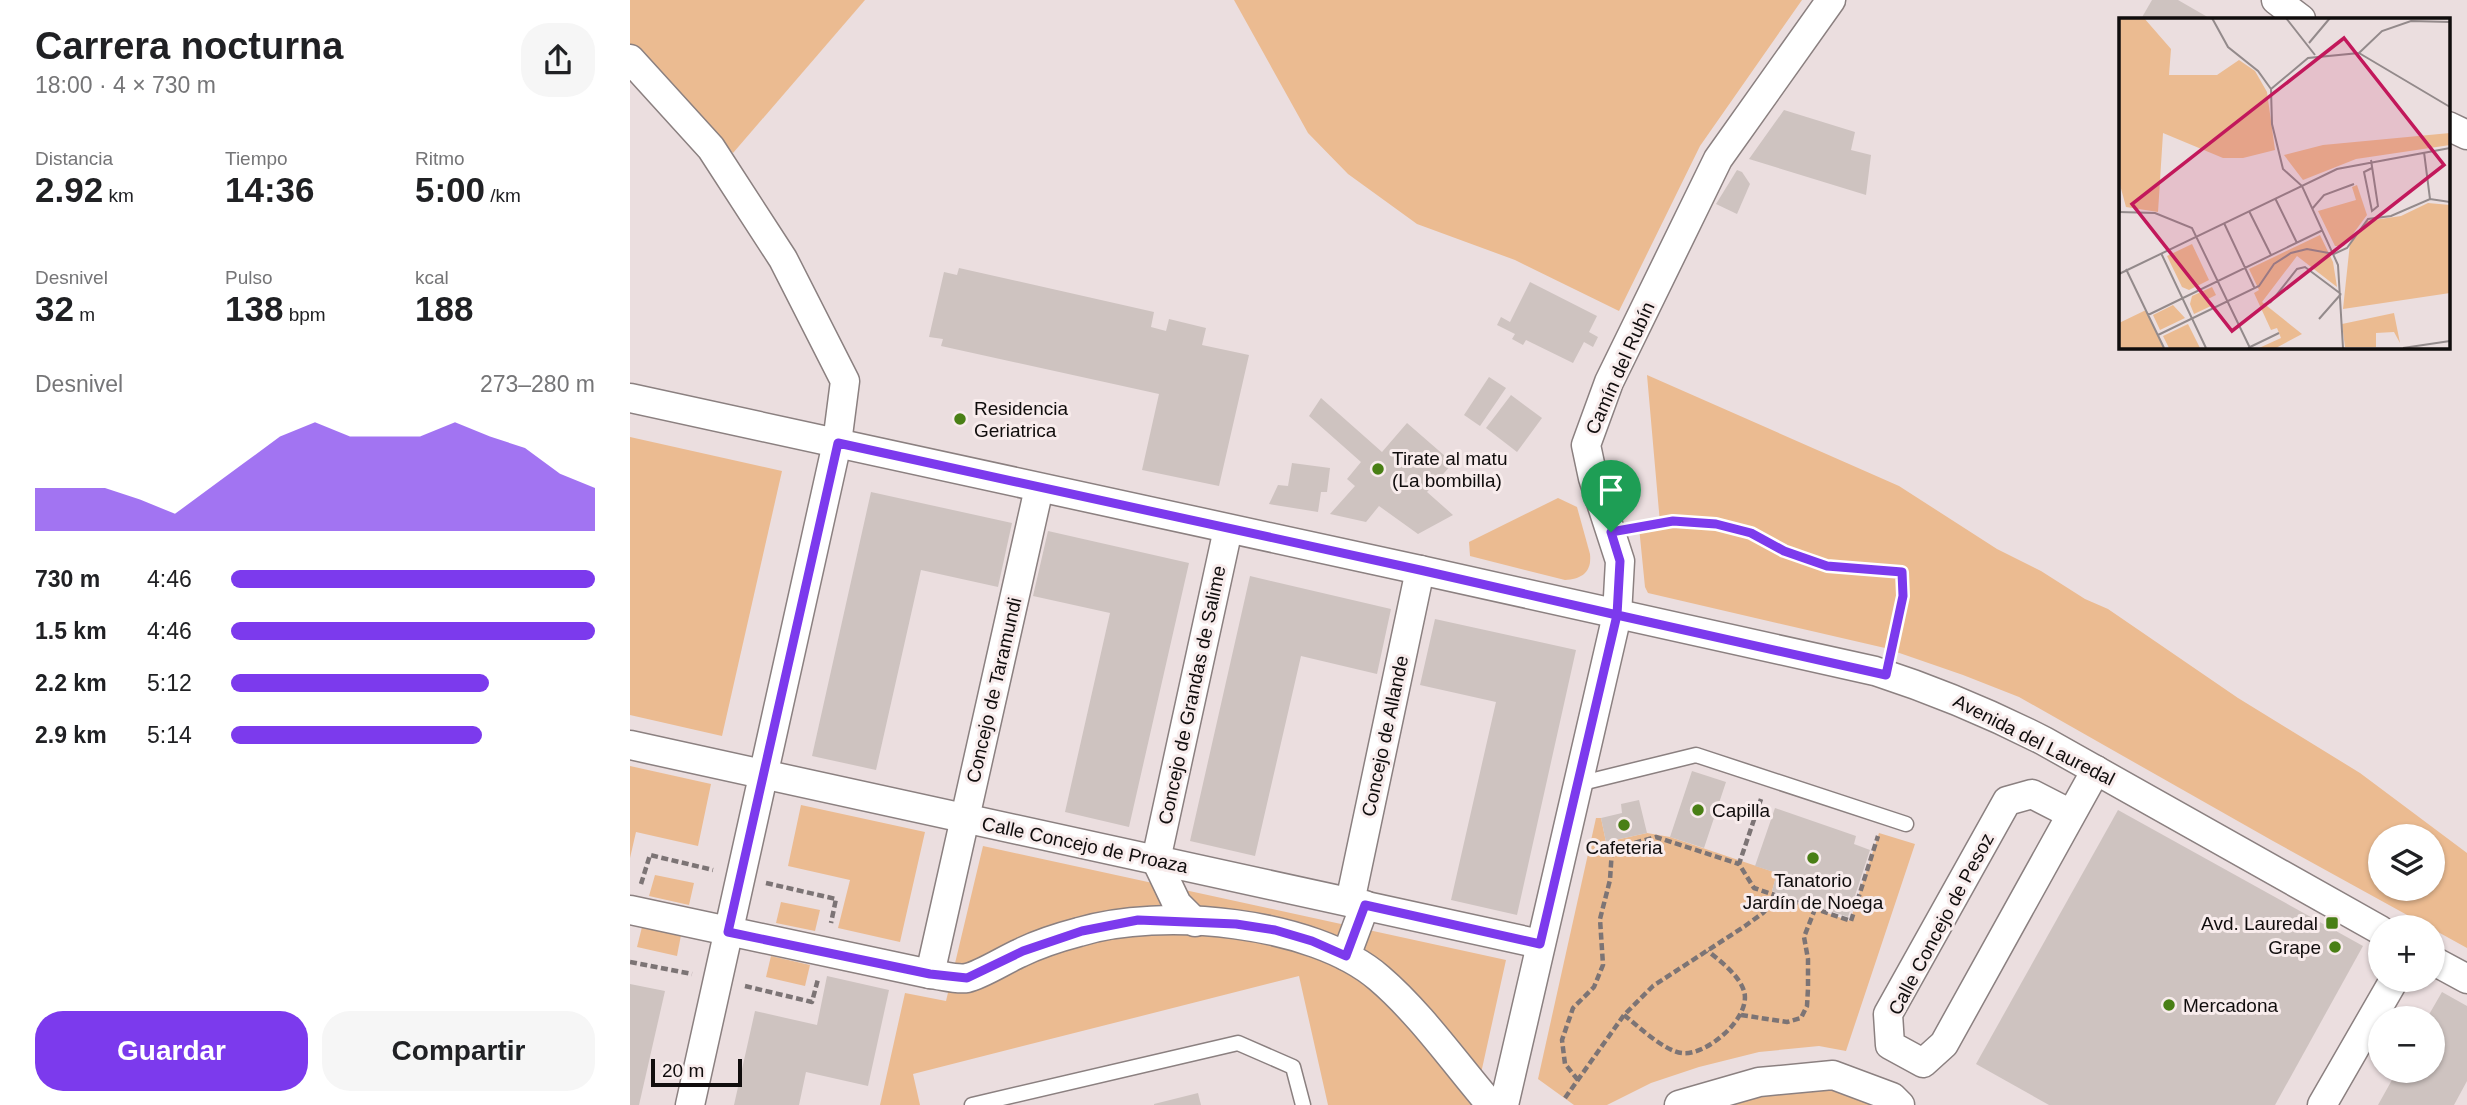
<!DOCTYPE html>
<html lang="es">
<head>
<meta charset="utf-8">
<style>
  body { margin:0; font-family:Helvetica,sans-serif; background:#f6f6f6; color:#202124; height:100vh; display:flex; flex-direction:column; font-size:26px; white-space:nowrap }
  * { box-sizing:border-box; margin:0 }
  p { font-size:23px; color:#757577 }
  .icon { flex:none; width:38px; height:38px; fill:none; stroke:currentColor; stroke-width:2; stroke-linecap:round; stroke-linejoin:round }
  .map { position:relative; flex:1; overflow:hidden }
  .sheet { display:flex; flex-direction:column; background:#fff; width:630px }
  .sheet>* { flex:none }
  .buttons { position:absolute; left:1738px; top:824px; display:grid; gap:14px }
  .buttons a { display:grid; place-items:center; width:77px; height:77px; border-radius:50%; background:#fff; box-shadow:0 2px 5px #0004; font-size:35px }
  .scale { position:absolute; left:21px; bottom:18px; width:91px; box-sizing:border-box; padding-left:7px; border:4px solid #100d0d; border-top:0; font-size:19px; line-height:24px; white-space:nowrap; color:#100d0d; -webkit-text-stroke:5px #f8ecec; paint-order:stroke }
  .pin { position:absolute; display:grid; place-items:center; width:60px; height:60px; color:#fff; margin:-72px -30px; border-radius:50% 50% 50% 0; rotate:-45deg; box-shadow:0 0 7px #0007 }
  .pin .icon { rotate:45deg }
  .round { display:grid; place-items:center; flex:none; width:74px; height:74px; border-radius:28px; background:#f6f6f6 }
  .summary { display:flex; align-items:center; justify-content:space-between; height:119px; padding:0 35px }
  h1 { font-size:38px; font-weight:800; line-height:52px }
  .stats { display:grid; grid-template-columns:repeat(3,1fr); gap:10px; height:119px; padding:7px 35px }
  .stats div { display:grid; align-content:center }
  .stats b { font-size:35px; font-weight:800 }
  .stats small { font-size:19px; font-weight:400 }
  .stats p { font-size:19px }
  .chart { height:196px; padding:14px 35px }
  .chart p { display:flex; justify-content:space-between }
  .chart svg { width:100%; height:126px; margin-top:7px; fill:#7c3aed; opacity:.7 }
  .primary-button { display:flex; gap:14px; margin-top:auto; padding:14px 35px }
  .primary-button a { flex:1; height:80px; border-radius:28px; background:#7c3aed; color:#fff; font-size:28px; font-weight:800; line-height:80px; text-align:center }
  .primary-button a+a { background:#f6f6f6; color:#202124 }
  ul { padding:0 35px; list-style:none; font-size:23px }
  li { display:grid; grid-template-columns:112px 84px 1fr; align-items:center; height:52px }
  li i { height:18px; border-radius:9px; background:#7c3aed }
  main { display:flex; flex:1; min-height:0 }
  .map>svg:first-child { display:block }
  .green { fill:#ebbb91; fill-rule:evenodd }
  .building { fill:#cec3c0 }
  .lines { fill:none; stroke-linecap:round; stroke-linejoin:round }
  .lane-casing { stroke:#8b8080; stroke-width:17 }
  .street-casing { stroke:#8b8080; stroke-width:31 }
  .path { stroke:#7c7475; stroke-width:4.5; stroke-dasharray:7 3.5; stroke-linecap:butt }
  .lane { stroke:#fff; stroke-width:14 }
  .street { stroke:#fff; stroke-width:28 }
  .route-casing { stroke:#fff; stroke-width:14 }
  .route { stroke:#7c3aed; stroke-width:9 }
  .poi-dot { fill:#497f15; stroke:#f8ecec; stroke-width:2.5 }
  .labels { text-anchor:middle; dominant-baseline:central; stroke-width:6; stroke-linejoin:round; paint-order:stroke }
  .street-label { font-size:19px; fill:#100d0d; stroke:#f8ecec }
  .poi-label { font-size:19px; fill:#100d0d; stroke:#f8ecec; text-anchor:start }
  .inset-road { fill:none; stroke:#938a8b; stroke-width:2 }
  .view { fill:#c2185b; fill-opacity:0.15; stroke:#c2185b; stroke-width:3.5 }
  .inset-edge { fill:none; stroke:#100d0d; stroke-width:3.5 }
</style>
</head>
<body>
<main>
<section class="sheet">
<div class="summary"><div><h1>Carrera nocturna</h1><p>18:00 · 4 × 730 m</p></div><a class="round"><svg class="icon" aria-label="share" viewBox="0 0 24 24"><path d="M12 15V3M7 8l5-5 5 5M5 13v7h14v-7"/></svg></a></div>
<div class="stats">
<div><p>Distancia</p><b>2.92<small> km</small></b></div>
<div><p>Tiempo</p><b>14:36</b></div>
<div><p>Ritmo</p><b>5:00<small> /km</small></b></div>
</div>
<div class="stats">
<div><p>Desnivel</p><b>32<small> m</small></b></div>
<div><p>Pulso</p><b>138<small> bpm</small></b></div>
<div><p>kcal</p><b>188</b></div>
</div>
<div class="chart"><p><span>Desnivel</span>273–280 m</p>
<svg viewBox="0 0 160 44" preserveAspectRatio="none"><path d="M0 44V29L10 29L20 29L30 33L40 38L50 29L60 20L70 11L80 6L90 11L100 11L110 11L120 6L130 11L140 15L150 24L160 29V44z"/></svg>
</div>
<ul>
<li><b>730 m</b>4:46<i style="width:100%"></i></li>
<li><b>1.5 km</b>4:46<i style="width:100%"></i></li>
<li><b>2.2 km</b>5:12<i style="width:71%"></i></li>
<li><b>2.9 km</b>5:14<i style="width:69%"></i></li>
</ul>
<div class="primary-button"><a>Guardar</a><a>Compartir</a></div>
</section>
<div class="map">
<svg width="1837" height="1105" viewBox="0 0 1837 1105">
  <rect width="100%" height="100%" fill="#ebdedf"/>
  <g class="green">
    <path d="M0,0H235L103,153L0,44Z"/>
    <path d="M604,0H1172L1070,146L989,311L885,260L787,224L718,174L678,133Z"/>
    <path d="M1017,375L1269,486L1367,549L1411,571L1455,599L1478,609L1608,698L1730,773L1837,853V948L1643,841L1389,697L1333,675L1255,648L1018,593L1015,587L1009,527L1030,523ZM1750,836H1802V889H1750Z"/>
    <path d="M0,437L152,471L92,736L0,715Z"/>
    <path d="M928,498L947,507L960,554C962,573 951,579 935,580L840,556L839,542Z"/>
    <path d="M0,766L81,784L68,846L6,832L0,858Z"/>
    <path d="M171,805L295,832L270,942L208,928L220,880L158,866Z"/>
    <path d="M966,818H971L976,842L1017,833L1040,837L1147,873L1142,891L1148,896L1220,921L1249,833L1285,844L1216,1051L1189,1046L1129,1052L1069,1067L1021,1083L977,1105H944L908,1079Z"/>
    <path d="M353,846L876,960L844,1105H698L669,976L283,1074L290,1105H250L275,993L316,1001Z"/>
    <path d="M25,875L64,883L59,905L19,896Z"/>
    <path d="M151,902L190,910L185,931L146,923Z"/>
    <path d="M12,927L51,935L47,956L7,947Z"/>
    <path d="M141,956L180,965L175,986L136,977Z"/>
    <path d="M1189,1076L1244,1105H1081Z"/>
  </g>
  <g class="building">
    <path d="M1522,0H1548L1581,19H1511Z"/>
    <path d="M1154,110L1225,132L1221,150L1241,155L1236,195L1119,159Z"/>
    <path d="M1107,170L1112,172L1120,184L1107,214L1086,204Z"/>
    <path d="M329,268L524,312L521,327L536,331L539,319L576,328L572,345L619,355L589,486L512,470L529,394L311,346L313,339L299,337L314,272L327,275Z"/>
    <path d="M900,282L967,316L959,332L968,337L963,347L954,342L943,363L896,340L893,345L882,339L885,334L867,325L871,317L880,322Z"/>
    <path d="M859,377L876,388L850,426L834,415Z"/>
    <path d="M881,395L912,418L887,452L856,428Z"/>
    <path d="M691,398L752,452L777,423L823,463L797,492L823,515L788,534L749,506L736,522L700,514L725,486L717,479L731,462L679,416Z"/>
    <path d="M662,463L700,468L697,492H691L688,512L639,504L648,485L658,486Z"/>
    <path d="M241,492L382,523L368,587L291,570L246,770L182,756Z"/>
    <path d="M418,531L559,563L499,827L435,812L480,613L403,596Z"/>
    <path d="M620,576L761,609L747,674L671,656L625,856L560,841Z"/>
    <path d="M805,619L946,650L887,915L821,900L866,702L790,685Z"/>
    <path d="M1062,771L1096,782L1074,848L1040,837Z"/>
    <path d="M1009,800L1017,833L976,842L971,818L992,813L991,804Z"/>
    <path d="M1145,808L1226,836L1224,844L1240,850L1218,917L1142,891L1147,873L1125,866Z"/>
    <path d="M1488,810L1733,946L1645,1105H1419L1346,1064Z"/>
    <path d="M197,976L259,990L238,1086L176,1072L169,1105H104L125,1011L187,1025Z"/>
    <path d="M0,984L35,991L9,1105H0Z"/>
    <path d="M1812,992L1837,1006V1081L1824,1105H1748L1767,1071H1802V1018H1797Z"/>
    <path d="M568,1093L571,1105H524V1104Z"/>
  </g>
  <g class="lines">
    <g class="lane-casing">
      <g id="lane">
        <path d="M948,784L1066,755L1276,824"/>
        <path d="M342,1105L608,1043L663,1067L673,1105"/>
      </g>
    </g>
    <g class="street-casing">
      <g id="street">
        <path d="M1646,0L1671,19"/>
        <path d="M0,59L81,148L153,259L215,381L207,443L60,1105"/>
        <path d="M1818,126L1837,135"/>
        <path d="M0,398L790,570L1245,671C1304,690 1359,713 1414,741L1750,930"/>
        <path d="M0,745L910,944"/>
        <path d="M1441,814L1402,794L1377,801L1258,1014L1260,1045L1293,1063L1314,1044L1466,770"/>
        <path d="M526,860L598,529"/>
        <path d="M526,860L547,904L565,922"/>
        <path d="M720,902L790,570"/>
        <path d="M0,910L300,974C311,975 327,980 337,978C351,975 376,959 390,953C408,944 430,937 449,932C531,907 683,921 749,978C790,1013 825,1063 861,1105"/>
        <path d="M716,956L735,905"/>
        <path d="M1802,960L1837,979"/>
        <path d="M300,974L409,488"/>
        <path d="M874,1105L987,615L990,561L963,478L956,445L979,382L1088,159L1201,0"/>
        <path d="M1049,1105L1129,1082L1203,1075L1262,1097L1270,1105"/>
        <path d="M1692,1105L1764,980"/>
      </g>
    </g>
    <g class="path">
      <path d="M1009,527C1045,521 1087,518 1122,533C1147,544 1169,559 1196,566C1220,571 1247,570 1272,572L1273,596L1262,648"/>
      <path d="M1131,799L1109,864L1124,888L1221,921L1248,836"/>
      <path d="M136,883L206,899L201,923"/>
      <path d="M11,884L20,855L83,870"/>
      <path d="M0,962L62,974"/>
      <path d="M115,986L182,1002L188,979"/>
      <path d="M994,1015C1008,1026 1034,1051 1052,1053C1077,1056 1122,1017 1114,991C1109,975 1090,961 1078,951"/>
      <path d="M1111,1015L1157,1022L1171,1018L1177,1006L1178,988V959L1174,937L1185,909"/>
      <path d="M948,1080L935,1064L932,1040L943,1008L964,987L973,965L970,919L980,880L982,849L1026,837L1109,864"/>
      <path d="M935,1098L994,1015L1023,986L1115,926L1133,913L1148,896"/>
    </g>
    <use href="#lane" class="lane"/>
    <use href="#street" class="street"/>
  </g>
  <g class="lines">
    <g class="route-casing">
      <path id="route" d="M981,532L990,561L987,615L790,570L208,443L98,932L300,974L337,978L393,951L452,931L508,920L606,924L645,930L682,941L716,956L735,905L910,944L987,615L1256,675L1273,596L1272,572L1197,566L1154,551L1121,533L1086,524L1043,521L981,532"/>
    </g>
    <use href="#route" class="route"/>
  </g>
  <g class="poi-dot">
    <circle cx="330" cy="419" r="7"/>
    <circle cx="748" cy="469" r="7"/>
    <circle cx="1068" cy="810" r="7"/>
    <circle cx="994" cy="825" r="7"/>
    <circle cx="1183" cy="858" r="7"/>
    <rect x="1695" y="916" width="14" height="14" rx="3.5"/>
    <circle cx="1705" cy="947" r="7"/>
    <circle cx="1539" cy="1005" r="7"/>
  </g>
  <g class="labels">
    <g class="street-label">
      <text transform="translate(990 368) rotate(-66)">Camín del Rubín</text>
      <text transform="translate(364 690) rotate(-77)">Concejo de Taramundi</text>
      <text transform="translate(562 695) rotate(-78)">Concejo de Grandas de Salime</text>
      <text transform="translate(755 736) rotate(-78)">Concejo de Allande</text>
      <text transform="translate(1404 740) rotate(27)">Avenida del Lauredal</text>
      <text transform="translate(455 845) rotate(12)">Calle Concejo de Proaza</text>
      <text transform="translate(1311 924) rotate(-62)">Calle Concejo de Pesoz</text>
    </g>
    <g class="poi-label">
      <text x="344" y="408">Residencia<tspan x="344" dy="22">Geriatrica</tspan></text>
      <text x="762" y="458">Tirate al matu<tspan x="762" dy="22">(La bombilla)</tspan></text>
      <text x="1082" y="810">Capilla</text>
      <text x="994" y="847" text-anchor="middle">Cafeteria</text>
      <text x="1183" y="880" text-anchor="middle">Tanatorio<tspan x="1183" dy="22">Jardín de Noega</tspan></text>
      <text x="1688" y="923" text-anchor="end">Avd. Lauredal</text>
      <text x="1691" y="947" text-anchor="end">Grape</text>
      <text x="1553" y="1005">Mercadona</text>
    </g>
  </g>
  <g transform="translate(1489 18)">
    <rect width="331" height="331" fill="#ebdedf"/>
    <path d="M0,0H25L52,31L50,57H98L120,42L136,53L148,74L156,132L124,140H104L44,115L39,194L7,189L0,163ZM331,115V127L237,141L184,162L165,137L204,127ZM238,167L248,197L225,228H216L199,193L237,182L233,169ZM309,185L331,187V275L224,291L231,225L248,203L282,198ZM201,217L214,244L218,269L178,238L143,284L183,316L157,330H140L162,320L158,310L152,312L135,275L140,272L130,251ZM73,226L90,262L70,272L63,269L48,238ZM93,269L97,277L89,281L92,288L75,296L71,286L73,278ZM54,287L66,300L41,312L34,297ZM27,292L45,330H0V305ZM275,295L281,325L275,314L257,315V329H226L223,306ZM69,306L81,330H50L44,318Z" fill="#ebbb91"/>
    <path class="inset-road" d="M93,0L109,29L139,53L152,71L153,106L164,151L183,168L219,247L224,330M167,0L196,37M190,25L211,0M240,35L331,89M152,71L189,40L240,35L263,13L292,3L331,4M305,134L311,181M252,142L259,188L253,193L245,154L253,150M0,166L1,193M156,180L178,225M193,191L205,177L235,166M130,193L152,237M0,194L36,195L73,210L131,330M105,205L136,271M42,235L87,330M7,251L45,330M0,256L218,151L331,130M151,285L178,251L186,249L222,276M29,297L204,212M200,301L222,276M39,317L140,268L155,246L172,235L188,231L215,236L228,230L249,201L272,198L311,181L331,184M129,330L160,315M284,330L331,323"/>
    <path class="view" d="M225,20L325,147L113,313L13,186Z"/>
    <rect width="331" height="331" class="inset-edge"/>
  </g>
</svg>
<div class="buttons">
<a><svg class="icon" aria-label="layers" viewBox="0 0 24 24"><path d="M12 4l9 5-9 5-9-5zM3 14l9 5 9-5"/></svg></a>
<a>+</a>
<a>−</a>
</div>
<div class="scale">20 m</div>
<div class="pin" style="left:981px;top:532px;background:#1e9e55"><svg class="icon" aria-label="arrive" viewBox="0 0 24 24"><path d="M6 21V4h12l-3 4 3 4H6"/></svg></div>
</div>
</main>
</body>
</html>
